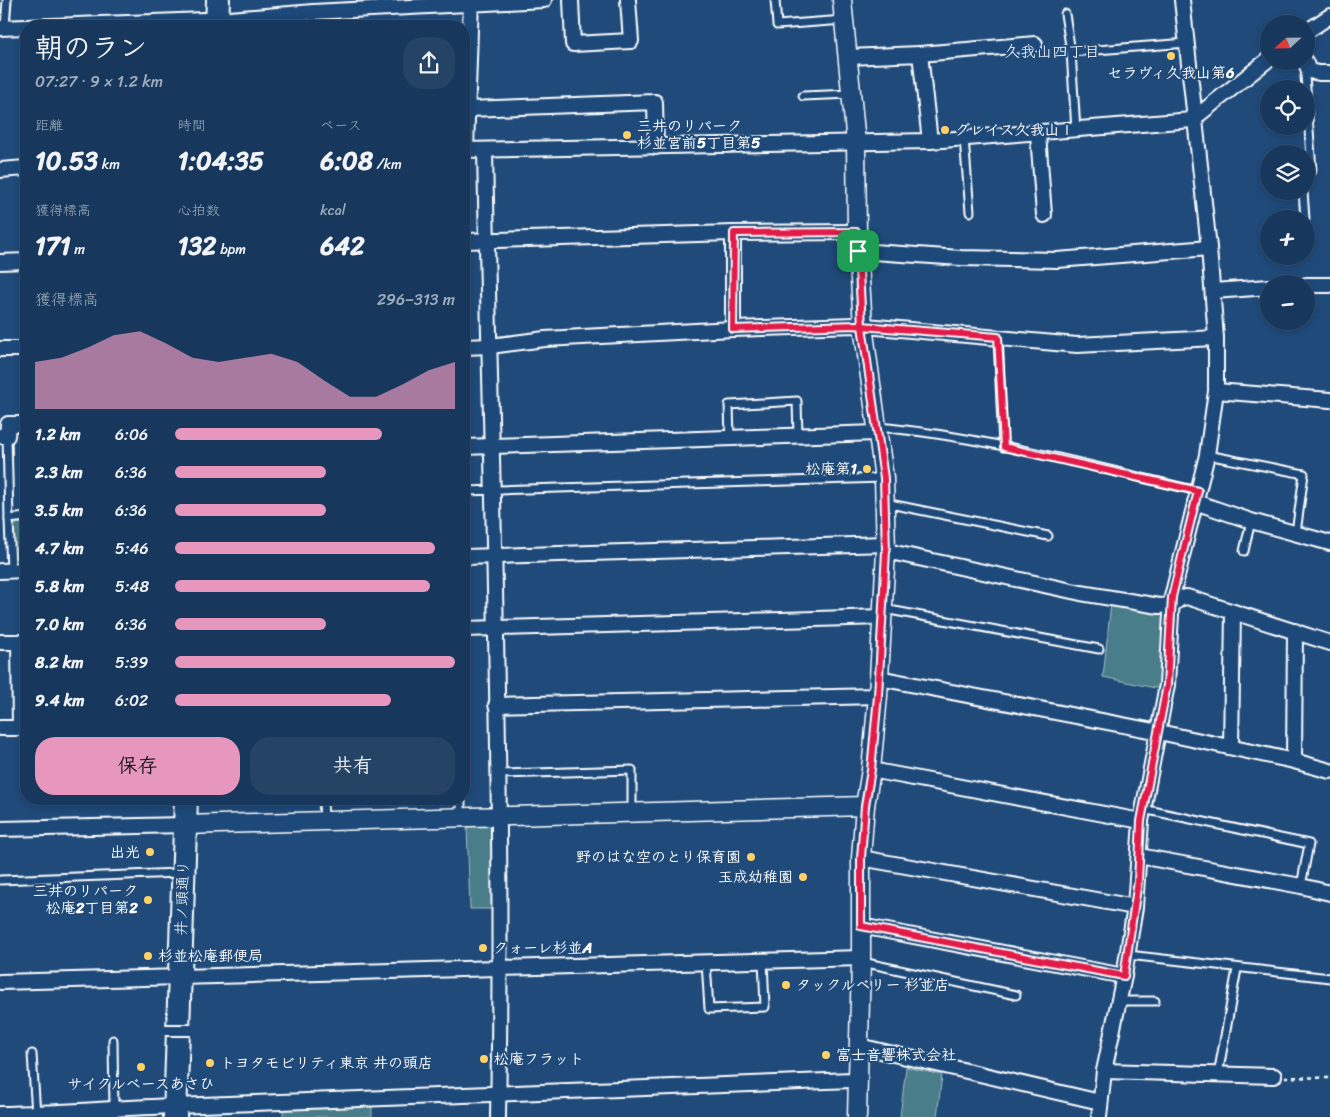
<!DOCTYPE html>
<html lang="ja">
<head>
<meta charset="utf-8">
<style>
  body { margin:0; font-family:Sriracha,"Klee One",sans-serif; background:#244365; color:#f1f3f6; height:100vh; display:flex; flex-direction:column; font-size:19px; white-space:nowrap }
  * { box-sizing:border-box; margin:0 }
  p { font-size:16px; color:#9eacbb }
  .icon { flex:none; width:28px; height:28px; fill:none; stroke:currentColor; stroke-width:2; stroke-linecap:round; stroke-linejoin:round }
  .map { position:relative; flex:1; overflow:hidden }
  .side { position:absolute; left:20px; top:20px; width:450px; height:785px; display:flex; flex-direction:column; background:#17385c; border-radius:20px; box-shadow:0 2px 8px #0003,0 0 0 1px #365272 }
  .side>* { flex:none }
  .needle { width:32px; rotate:248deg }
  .tools { position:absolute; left:1260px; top:15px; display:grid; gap:10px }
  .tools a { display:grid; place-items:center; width:55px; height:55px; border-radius:50%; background:#17385c; box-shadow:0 2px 8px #0003,0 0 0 1px #365272; font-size:25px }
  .pin { position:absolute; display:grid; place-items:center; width:42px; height:42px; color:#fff; margin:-21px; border-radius:10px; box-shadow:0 2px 8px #0006 }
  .round { display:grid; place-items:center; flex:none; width:52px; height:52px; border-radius:20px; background:#244365 }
  .headline { display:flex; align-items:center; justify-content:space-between; height:85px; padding:0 15px }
  h1 { font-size:28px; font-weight:700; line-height:38px }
  .metrics { display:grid; grid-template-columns:repeat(3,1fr); gap:8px; height:85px; padding:5px 15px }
  .metrics div { display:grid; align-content:center }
  .metrics b { font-size:25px; font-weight:700 }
  .metrics small { font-size:14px; font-weight:400 }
  .metrics p { font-size:14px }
  .chart { height:140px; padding:10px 15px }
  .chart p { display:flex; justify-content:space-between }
  .chart svg { width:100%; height:90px; margin-top:5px; fill:#e797bd; opacity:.7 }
  .action { display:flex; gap:10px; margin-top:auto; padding:10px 15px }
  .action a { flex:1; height:58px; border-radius:20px; background:#e797bd; color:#111; font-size:20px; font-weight:700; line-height:58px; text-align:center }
  .action a+a { background:#244365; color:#f1f3f6 }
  ul { padding:0 15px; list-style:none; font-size:16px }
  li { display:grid; grid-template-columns:80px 60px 1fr; align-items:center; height:38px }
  li i { height:12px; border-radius:6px; background:#e797bd }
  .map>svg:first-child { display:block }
  .green { fill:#4a7d89; stroke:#a4bec4 }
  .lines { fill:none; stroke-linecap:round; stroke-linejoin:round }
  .service-casing { stroke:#fff; stroke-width:11 }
  .minor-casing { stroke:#fff; stroke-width:18 }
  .tertiary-casing { stroke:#fff; stroke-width:21 }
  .primary-casing { stroke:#fff; stroke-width:26 }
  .path { stroke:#fff; stroke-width:2.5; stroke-dasharray:4 4; stroke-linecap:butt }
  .service { stroke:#1f4a7a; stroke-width:7 }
  .minor { stroke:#1f4a7a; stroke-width:14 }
  .tertiary { stroke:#1f4a7a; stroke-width:18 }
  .primary { stroke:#1f4a7a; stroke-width:22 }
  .pedestrian-bridge-casing { stroke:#fff; stroke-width:14; stroke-linecap:butt }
  .pedestrian-bridge { stroke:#1f4a7a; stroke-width:10 }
  .route-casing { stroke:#fff; stroke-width:10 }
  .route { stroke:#e11d48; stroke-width:6 }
  .poi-dot { fill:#ffd166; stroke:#1f4a7a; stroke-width:2 }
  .labels { text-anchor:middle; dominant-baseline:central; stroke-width:4; stroke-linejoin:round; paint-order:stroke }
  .poi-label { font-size:15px; font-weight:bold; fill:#fff; stroke:#1f4a7a; text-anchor:start }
  .street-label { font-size:15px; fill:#fff; stroke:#1f4a7a }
  .neighbourhood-label { font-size:16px; fill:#fff; stroke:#1f4a7a }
</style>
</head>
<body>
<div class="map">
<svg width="1330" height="1117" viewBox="0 0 1330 1117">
  <rect width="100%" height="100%" fill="#1f4a7a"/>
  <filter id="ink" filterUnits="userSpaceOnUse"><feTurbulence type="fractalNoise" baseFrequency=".02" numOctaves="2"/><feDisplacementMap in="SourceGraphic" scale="10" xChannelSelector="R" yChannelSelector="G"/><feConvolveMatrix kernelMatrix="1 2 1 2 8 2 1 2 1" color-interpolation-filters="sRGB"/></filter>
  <g filter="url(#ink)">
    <g class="green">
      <path d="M26,523V567L15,568L13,524Z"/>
      <path d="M1111,603L1168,612L1160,689L1103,677Z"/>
      <path d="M487,824L492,828L493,909H470L467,825Z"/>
      <path d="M906,1067L942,1075L937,1117H900Z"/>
      <path d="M372,1103V1117H283V1106Z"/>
    </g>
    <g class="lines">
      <g class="service-casing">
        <g id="service">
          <path d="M775,0L777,25L844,20"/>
          <path d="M313,12L314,26"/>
          <path d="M1065,14L1071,52L1076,130"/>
          <path d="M5,27L7,0"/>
          <path d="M1071,52L1187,43"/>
          <path d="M1306,89L1305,76L1309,71"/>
          <path d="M1306,90L1312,170L1306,172"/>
          <path d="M803,96L851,94"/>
          <path d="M964,138L970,212"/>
          <path d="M1303,191L1305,219"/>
          <path d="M1306,233V236"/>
          <path d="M998,337L1003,447"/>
          <path d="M877,427C984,436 1093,467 1198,491"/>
          <path d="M7,436L9,519"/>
          <path d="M730,438L729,405L797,401L798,435"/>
          <path d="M1207,455L1304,474L1296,533"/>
          <path d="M464,491L883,478"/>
          <path d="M885,503L1048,536"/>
          <path d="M1244,551L1251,521"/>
          <path d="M11,571L9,519L26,517"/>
          <path d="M884,609L1099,649"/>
          <path d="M498,774L632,770V811"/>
          <path d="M323,799L324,820"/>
          <path d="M461,799V816"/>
          <path d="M1143,809L1309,844L1301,886"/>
          <path d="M0,880L179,873"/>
          <path d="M1128,955L1330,978"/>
          <path d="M706,962L709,1009L765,1007L763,960"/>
          <path d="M862,962L1016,995"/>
          <path d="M1119,1001H1155"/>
          <path d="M113,1040L114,1110"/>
          <path d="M32,1054L36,1114"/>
          <path d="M1218,1075L1237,969"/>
        </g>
      </g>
      <g class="minor-casing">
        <g id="minor">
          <path d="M571,0L573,44L631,41L628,0"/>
          <path d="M0,28L230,19L313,12L544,0"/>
          <path d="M1306,32L1330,16"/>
          <path d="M920,54L1035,44"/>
          <path d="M848,57L920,54L930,141"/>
          <path d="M1305,61L1309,71L1319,73H1330"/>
          <path d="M468,109L655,102L656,147"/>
          <path d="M1038,134L1044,215"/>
          <path d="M464,150L930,141L1192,120L1269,59"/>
          <path d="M466,150L471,0"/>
          <path d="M485,150C491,472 504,795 498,1117"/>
          <path d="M0,170L26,168"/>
          <path d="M464,241L733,233L857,232"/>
          <path d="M858,251L961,258L1057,260L1209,248"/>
          <path d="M0,262L26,261"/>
          <path d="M1306,285H1330"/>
          <path d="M1213,291L1269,287"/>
          <path d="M733,329V233"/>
          <path d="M464,347L490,346L545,339L733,329L855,325L1077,345L1216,338"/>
          <path d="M0,349H26"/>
          <path d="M1216,391L1330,400"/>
          <path d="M0,436H7L8,424H26"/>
          <path d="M464,447L877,433"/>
          <path d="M1195,502L1251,521L1330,543"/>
          <path d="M886,551L1081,593L1159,606L1172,605L1181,598L1187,597L1330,643"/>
          <path d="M464,557L886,544"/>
          <path d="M0,571L26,570"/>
          <path d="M464,629L883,617"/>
          <path d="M0,642H26"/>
          <path d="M19,642L20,728"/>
          <path d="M879,678L1159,732L1294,761L1330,771"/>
          <path d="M496,705L878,696"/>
          <path d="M0,728H26"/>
          <path d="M1231,747L1233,612"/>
          <path d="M1294,761L1295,631"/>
          <path d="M871,770L1141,821"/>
          <path d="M0,829L185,825"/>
          <path d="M1139,856L1301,886L1330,893"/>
          <path d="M861,858L1135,907"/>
          <path d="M861,926L1124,976"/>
          <path d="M0,982L861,958"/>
          <path d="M859,1046L1100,1102"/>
          <path d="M1104,1071L1274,1076"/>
          <path d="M0,1114C59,1113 117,1108 175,1106C401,1097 627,1089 852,1080L858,1075"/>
          <path d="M1099,1117L1104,1071L1124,976L1135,907L1141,821L1167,685L1172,597L1207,455L1216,391V338L1209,248L1182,0"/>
        </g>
      </g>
      <g class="tertiary-casing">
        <g id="tertiary">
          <path d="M842,0L856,143L857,232L863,326L884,478L886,551L878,696L871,770L865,806L861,858V962L857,1117"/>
          <path d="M185,825L865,806"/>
        </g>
      </g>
      <g class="primary-casing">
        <g id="primary">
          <path d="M217,26L218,0"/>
          <path d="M175,1117L186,799"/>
        </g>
      </g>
      <path class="path" d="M1285,1077L1330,1078"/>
      <use href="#service" class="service"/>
      <use href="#minor" class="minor"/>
      <use href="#tertiary" class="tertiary"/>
      <use href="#primary" class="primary"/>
      <g class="pedestrian-bridge-casing">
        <path id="pedestrian-bridge" d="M166,1030H191"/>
      </g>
      <use href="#pedestrian-bridge" class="pedestrian-bridge"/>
    </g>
  </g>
  <g class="lines" filter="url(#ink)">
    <g class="route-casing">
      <path id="route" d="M858,251L862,326L884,478L886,551L878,696L871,770L865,806L861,858V926L1124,976L1138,881L1141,821L1167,685L1172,597L1198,491L1004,447L998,337L862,326L855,325L733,329L734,233L857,232L858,251"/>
    </g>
    <use href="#route" class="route"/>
  </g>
  <g class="poi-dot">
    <circle cx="1171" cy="56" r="5"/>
    <circle cx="945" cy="130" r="5"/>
    <circle cx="627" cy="135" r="5"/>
    <circle cx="867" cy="469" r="5"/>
    <circle cx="150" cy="852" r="5"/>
    <circle cx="751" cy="857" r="5"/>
    <circle cx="803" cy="877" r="5"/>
    <circle cx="148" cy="900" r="5"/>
    <circle cx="483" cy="948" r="5"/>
    <circle cx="148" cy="956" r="5"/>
    <circle cx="786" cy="985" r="5"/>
    <circle cx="826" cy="1055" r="5"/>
    <circle cx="484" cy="1059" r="5"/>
    <circle cx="210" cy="1063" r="5"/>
    <circle cx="141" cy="1067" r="5"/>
  </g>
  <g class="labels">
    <g class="poi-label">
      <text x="1171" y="73" text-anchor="middle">セラヴィ久我山第6</text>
      <text x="637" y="126">三井のリパーク<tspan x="637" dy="17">杉並宮前5丁目第5</tspan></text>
      <text x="955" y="130">グレイス久我山Ⅰ</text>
      <text x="857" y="469" text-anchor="end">松庵第1</text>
      <text x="140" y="852" text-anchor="end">出光</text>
      <text x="741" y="857" text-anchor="end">野のはな空のとり保育園</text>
      <text x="793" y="877" text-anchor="end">玉成幼稚園</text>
      <text x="138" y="891" text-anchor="end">三井のリパーク<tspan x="138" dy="17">松庵2丁目第2</tspan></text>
      <text x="493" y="948">クォーレ杉並A</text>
      <text x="158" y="956">杉並松庵郵便局</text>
      <text x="796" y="985">タックルベリー 杉並店</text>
      <text x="836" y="1055">富士音響株式会社</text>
      <text x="494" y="1059">松庵フラット</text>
      <text x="220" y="1063">トヨタモビリティ東京 井の頭店</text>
      <text x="141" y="1084" text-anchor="middle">サイクルベースあさひ</text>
    </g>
    <g class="street-label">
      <text transform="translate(182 898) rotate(-88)">井ノ頭通り</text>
    </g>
    <g class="neighbourhood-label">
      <text x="1052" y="51">久我山四丁目</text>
    </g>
  </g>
</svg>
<div class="tools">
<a><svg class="needle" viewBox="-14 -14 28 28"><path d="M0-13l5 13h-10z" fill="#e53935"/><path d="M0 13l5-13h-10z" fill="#9eacbb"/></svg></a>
<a><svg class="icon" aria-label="locate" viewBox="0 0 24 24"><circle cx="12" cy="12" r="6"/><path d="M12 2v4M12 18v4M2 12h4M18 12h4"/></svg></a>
<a><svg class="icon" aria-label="layers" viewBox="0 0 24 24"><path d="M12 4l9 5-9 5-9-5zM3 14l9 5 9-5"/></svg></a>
<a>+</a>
<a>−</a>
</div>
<div class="pin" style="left:858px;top:251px;background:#1e9e55"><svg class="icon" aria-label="arrive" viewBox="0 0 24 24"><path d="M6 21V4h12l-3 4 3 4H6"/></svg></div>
<section class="side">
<div class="headline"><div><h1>朝のラン</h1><p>07:27 · 9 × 1.2 km</p></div><a class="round"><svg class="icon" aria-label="share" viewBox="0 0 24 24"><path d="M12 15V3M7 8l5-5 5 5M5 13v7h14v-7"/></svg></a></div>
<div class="metrics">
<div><p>距離</p><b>10.53<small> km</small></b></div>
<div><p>時間</p><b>1:04:35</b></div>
<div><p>ペース</p><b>6:08<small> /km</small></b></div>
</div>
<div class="metrics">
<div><p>獲得標高</p><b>171<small> m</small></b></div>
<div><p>心拍数</p><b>132<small> bpm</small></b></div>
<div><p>kcal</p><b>642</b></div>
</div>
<div class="chart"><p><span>獲得標高</span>296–313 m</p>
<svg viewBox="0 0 160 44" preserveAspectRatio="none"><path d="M0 44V21L10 19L20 14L30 8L40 6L50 12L60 19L70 21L80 19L90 17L100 21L110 30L120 38L130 38L140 32L150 25L160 21V44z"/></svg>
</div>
<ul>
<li><b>1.2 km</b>6:06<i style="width:74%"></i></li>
<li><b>2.3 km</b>6:36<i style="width:54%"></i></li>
<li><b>3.5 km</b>6:36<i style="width:54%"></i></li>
<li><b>4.7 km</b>5:46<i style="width:93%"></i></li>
<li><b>5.8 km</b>5:48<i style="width:91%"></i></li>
<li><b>7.0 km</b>6:36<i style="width:54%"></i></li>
<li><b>8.2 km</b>5:39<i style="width:100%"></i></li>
<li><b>9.4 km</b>6:02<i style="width:77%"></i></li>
</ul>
<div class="action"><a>保存</a><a>共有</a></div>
</section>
</div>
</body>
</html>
